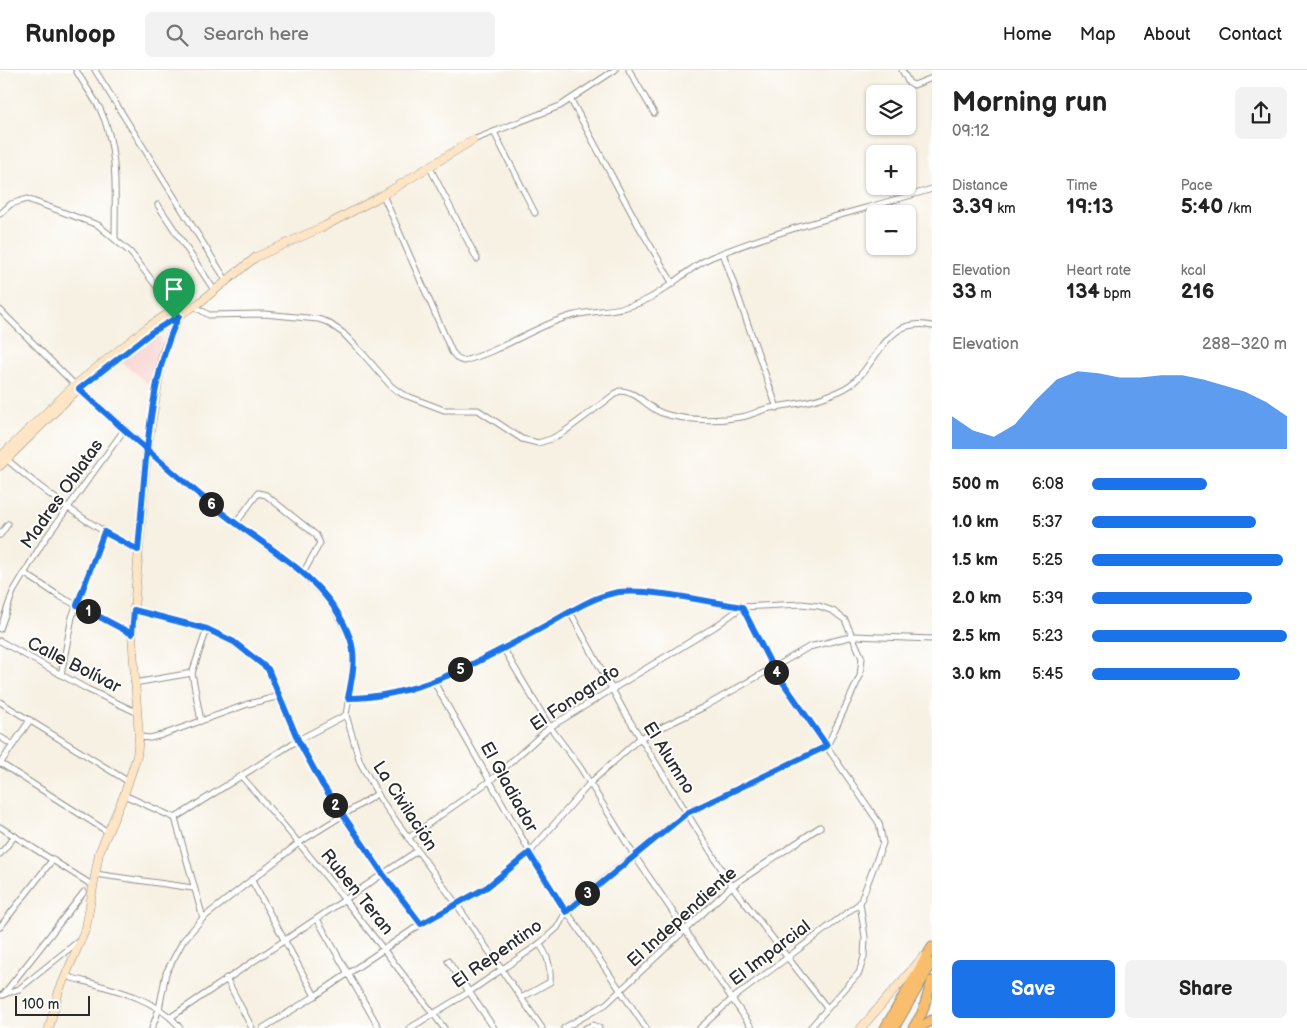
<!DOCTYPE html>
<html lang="en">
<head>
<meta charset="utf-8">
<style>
  body { margin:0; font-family:"Balsamiq Sans",sans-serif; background:#f2f2f2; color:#222; height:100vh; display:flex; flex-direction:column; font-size:19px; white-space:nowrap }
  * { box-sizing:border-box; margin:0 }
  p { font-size:16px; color:#767676 }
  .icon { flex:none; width:28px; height:28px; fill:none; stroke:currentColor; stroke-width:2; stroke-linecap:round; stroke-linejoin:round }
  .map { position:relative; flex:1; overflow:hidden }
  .sheet { display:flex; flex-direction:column; background:#fff; width:375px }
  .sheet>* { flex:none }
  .buttons { position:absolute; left:866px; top:15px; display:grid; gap:10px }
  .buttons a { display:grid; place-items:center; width:50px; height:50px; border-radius:8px; background:#fff; box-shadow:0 1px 4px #0004; font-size:25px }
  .scale { position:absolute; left:15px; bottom:12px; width:75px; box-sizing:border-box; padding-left:5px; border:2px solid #2b2b2b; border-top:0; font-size:14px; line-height:18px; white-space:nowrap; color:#2b2b2b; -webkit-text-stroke:4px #fff; paint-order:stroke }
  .pin { position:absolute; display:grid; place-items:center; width:42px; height:42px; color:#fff; margin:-51px -21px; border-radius:50% 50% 50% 0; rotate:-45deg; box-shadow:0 0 5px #0007 }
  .pin .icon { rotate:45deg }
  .km { position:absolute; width:25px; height:25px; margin:-12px; border-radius:50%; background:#222; color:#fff; font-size:14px; line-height:25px; text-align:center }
  .round { display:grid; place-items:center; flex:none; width:52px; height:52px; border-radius:8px; background:#f2f2f2 }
  .overview { display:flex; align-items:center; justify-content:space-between; height:85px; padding:0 20px }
  h1 { font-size:28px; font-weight:800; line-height:38px }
  .figures { display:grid; grid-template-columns:repeat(3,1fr); gap:8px; height:85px; padding:5px 20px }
  .figures div { display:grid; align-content:center }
  .figures b { font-size:21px; font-weight:800 }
  .figures small { font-size:14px; font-weight:400 }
  .figures p { font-size:14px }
  .chart { height:140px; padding:10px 20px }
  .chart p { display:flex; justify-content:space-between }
  .chart svg { width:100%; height:90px; margin-top:5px; fill:#1a73e8; opacity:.7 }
  .primary-button { display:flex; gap:10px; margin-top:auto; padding:10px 20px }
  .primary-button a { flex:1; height:58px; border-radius:8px; background:#1a73e8; color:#fff; font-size:20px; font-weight:800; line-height:58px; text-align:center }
  .primary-button a+a { background:#f2f2f2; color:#222 }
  ul { padding:0 20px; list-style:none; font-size:16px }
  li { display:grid; grid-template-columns:80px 60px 1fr; align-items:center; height:38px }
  li i { height:12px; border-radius:6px; background:#1a73e8 }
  header { display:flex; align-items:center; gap:30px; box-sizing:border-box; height:70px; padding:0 25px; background:#fff; border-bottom:1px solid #e0e0e0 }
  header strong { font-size:24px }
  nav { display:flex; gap:28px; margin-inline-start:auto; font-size:18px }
  .search { width:350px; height:45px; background:#f2f2f2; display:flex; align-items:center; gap:12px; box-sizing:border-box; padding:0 18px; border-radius:8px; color:#767676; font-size:19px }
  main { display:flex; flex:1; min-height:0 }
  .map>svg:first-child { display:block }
  .built { fill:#f7d0ce }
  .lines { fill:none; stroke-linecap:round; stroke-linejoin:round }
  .street-casing { stroke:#918e87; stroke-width:7 }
  .secondary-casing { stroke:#918e87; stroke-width:9 }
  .primary-casing { stroke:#918e87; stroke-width:11 }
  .street { stroke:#fff; stroke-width:5 }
  .secondary { stroke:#fde5c5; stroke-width:8 }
  .primary { stroke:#f9be6d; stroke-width:9 }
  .route-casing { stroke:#fff; stroke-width:10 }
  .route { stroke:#1a73e8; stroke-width:6 }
  .labels { text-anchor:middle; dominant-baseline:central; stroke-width:4; stroke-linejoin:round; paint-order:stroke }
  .street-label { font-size:18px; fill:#2b2b2b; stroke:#fff }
</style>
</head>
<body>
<header>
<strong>Runloop</strong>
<div class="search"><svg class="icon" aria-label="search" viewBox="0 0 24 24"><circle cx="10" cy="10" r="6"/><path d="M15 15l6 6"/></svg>Search here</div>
<nav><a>Home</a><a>Map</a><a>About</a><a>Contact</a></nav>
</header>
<main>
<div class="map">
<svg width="932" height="958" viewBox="0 0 932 958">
  <rect width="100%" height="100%" fill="#fff"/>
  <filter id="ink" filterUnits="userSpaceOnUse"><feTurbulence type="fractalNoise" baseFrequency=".02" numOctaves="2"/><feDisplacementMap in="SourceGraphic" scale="10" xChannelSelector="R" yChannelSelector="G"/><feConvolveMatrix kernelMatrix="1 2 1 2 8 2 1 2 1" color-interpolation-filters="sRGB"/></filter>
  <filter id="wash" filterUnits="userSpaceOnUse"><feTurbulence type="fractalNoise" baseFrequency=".0096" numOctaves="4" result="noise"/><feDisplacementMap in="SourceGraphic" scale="20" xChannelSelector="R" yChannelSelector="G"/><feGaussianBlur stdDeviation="1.12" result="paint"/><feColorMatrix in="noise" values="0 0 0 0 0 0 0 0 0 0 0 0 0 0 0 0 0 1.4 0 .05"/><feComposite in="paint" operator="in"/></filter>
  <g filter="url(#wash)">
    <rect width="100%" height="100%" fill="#f7f1e3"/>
    <path class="built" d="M159,265L162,269L152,317L120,291Z"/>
  </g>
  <g filter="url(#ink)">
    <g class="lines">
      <g class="street-casing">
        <g id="street">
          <path d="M76,0C83,13 93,26 100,39C119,78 115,126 115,168"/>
          <path d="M95,0L226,210"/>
          <path d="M629,0L654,43"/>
          <path d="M902,0L909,13L914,15L932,8"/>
          <path d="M571,30L637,153L673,214"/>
          <path d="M494,62L535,143"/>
          <path d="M473,70L560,36L615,0"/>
          <path d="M429,96L477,189"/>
          <path d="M383,125L452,282L458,289L463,291C499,282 529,260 564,248C593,238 619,244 648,229C670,218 689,197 712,187C783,158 859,141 932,119"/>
          <path d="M158,135L214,220"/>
          <path d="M0,144L11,134L27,129L98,155L131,183L179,246"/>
          <path d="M723,183L777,338"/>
          <path d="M194,236L209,245L264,244L318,249L327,252L343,263L364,285L391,316L402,324L444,340H478L522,369L538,373L551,369L564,362L619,321C638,321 646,337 662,343C684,351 718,351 741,347C750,346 758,341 766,339C788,334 808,334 829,325C838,322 848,318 855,311C881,286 888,246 932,256"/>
          <path d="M0,240L75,315"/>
          <path d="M79,319L217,440L303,503L330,532L350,567L353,580V602L346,645L360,692L381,730L457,835L542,958"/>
          <path d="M5,388C46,423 89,456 138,480"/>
          <path d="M236,453L258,423L266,425L316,465L320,473L303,503"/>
          <path d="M0,465L8,454"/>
          <path d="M24,503L59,526L132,564"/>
          <path d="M134,540L207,559L233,572L268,599L298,670L322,714L383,804L421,854"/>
          <path d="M570,542L625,643L732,816L827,938"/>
          <path d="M0,559L13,522L43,472L124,360"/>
          <path d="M0,571L87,619L136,642"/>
          <path d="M503,578L550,657L580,697L634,785L752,958"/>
          <path d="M61,605L72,547L104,462"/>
          <path d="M434,612L548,814L646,958"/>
          <path d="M134,613L192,603"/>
          <path d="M348,628C419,628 484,589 545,556C567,544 590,528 614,523C645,517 708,532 742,537L773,598L879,753L883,773L860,833L865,867L864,887L859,903L810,958"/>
          <path d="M0,632L129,712"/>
          <path d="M201,651L192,603L207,559"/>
          <path d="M0,667L13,675"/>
          <path d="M139,667L150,668L162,665L248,634L280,626"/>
          <path d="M0,693L108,762"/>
          <path d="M0,694L30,650"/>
          <path d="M242,707C314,788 379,873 444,958"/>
          <path d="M124,725L175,748L203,848"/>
          <path d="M175,748L298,670L346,645"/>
          <path d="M0,757L92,815"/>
          <path d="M408,768L491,710L550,657L716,556L742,537L801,534L819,536L833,541L845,550L862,588L860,606L827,676"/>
          <path d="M0,784L15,766"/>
          <path d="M95,804L193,818"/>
          <path d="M252,811L315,926"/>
          <path d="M317,849L379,958"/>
          <path d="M0,857L53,789"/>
          <path d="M448,891L494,958"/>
          <path d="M65,906C102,917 155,925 180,958"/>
          <path d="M226,908L252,958"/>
          <path d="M2,925L19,919L80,870"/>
          <path d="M3,925L84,822"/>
          <path d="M521,928L550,912C551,899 548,884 539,874"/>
          <path d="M171,947L417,781"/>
          <path d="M152,958L159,939L166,903L183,871L203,848L300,772L377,724"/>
          <path d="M263,958L315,926L421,854L471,827L502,806L529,783L590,713L640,668L704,637L809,577L854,566L932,569"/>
          <path d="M410,958L469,922L539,874L557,858L566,842L582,827L687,743L827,676"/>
          <path d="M564,958L606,934L732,816L820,757"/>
          <path d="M586,958L593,955L599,958"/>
          <path d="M700,958L732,929L860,833"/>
        </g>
      </g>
      <g class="secondary-casing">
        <g id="secondary">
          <path d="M0,387L75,315L148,257L166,245L179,246"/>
          <path d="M0,396L76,321L152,262L199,233L256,187L325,156L383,125L473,70"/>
          <path d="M49,958L59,921L86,858L99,783L124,725L137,686L139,667L132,564L147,380L163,283L179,246"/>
          <path d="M861,958L923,887"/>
        </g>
      </g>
      <g class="primary-casing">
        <g id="primary">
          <path d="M885,958L932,877"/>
          <path d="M894,958L932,893"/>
          <path d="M913,958L922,943L932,911"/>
          <path d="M919,958L932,950"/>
        </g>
      </g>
      <use href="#street" class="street"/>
      <use href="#secondary" class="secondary"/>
      <use href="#primary" class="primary"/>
    </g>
  </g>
  <g class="lines" filter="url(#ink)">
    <g class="route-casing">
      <path id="route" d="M174,249L179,246C147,311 145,408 138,480L104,462L77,535L132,564L134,540L207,559L234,572L268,599L298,670L322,714L383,804L421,854L487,817L529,783L566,842L687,743L827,676L773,598L742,537C709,532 645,517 614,523C590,528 567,544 545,556C484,589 419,628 348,628C352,609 357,587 350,568C328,506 263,477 216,438C169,400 124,360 79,319L152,262L174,249"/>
    </g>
    <use href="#route" class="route"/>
  </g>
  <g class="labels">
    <g class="street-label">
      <text transform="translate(62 424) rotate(-55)">Madres Oblatas</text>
      <text transform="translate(74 595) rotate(27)">Calle Bolívar</text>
      <text transform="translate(575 628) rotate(-34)">El Fonografo</text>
      <text transform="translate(669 688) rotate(58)">El Alumno</text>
      <text transform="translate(509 717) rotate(61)">El Gladiador</text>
      <text transform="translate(405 736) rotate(57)">La Civilación</text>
      <text transform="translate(357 822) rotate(51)">Ruben Teran</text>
      <text transform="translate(682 847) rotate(-42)">El Independiente</text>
      <text transform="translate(770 883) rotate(-37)">El Imparcial</text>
      <text transform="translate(497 884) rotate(-35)">El Repentino</text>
    </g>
  </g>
</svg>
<div class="buttons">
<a><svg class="icon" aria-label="layers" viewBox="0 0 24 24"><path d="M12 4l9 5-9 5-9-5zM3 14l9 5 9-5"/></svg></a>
<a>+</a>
<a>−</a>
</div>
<div class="scale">100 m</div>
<div class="pin" style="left:174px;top:249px;background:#1e9e55"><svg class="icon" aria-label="arrive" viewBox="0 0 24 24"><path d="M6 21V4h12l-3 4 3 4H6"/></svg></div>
<b class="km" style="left:88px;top:541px">1</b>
<b class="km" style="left:335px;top:735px">2</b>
<b class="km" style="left:587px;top:823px">3</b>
<b class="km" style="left:776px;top:602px">4</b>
<b class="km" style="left:460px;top:599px">5</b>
<b class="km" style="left:211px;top:434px">6</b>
</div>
<section class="sheet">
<div class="overview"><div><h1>Morning run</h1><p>09:12</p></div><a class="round"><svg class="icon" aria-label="share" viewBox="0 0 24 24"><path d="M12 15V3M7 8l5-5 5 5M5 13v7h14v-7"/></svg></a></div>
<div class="figures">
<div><p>Distance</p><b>3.39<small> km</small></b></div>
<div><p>Time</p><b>19:13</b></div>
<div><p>Pace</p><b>5:40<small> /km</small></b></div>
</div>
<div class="figures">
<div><p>Elevation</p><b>33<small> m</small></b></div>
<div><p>Heart rate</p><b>134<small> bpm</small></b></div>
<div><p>kcal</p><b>216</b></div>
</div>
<div class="chart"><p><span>Elevation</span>288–320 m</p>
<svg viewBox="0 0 160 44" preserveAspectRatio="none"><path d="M0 44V28L10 35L20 38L30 32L40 20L50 10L60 6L70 7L80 9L90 9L100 8L110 8L120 10L130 13L140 16L150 21L160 28V44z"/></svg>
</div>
<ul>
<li><b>500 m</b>6:08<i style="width:59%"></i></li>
<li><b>1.0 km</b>5:37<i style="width:84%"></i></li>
<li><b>1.5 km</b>5:25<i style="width:98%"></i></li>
<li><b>2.0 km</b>5:39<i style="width:82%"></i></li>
<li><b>2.5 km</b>5:23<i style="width:100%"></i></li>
<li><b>3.0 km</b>5:45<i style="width:76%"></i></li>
</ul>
<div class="primary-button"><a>Save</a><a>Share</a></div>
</section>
</main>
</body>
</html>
